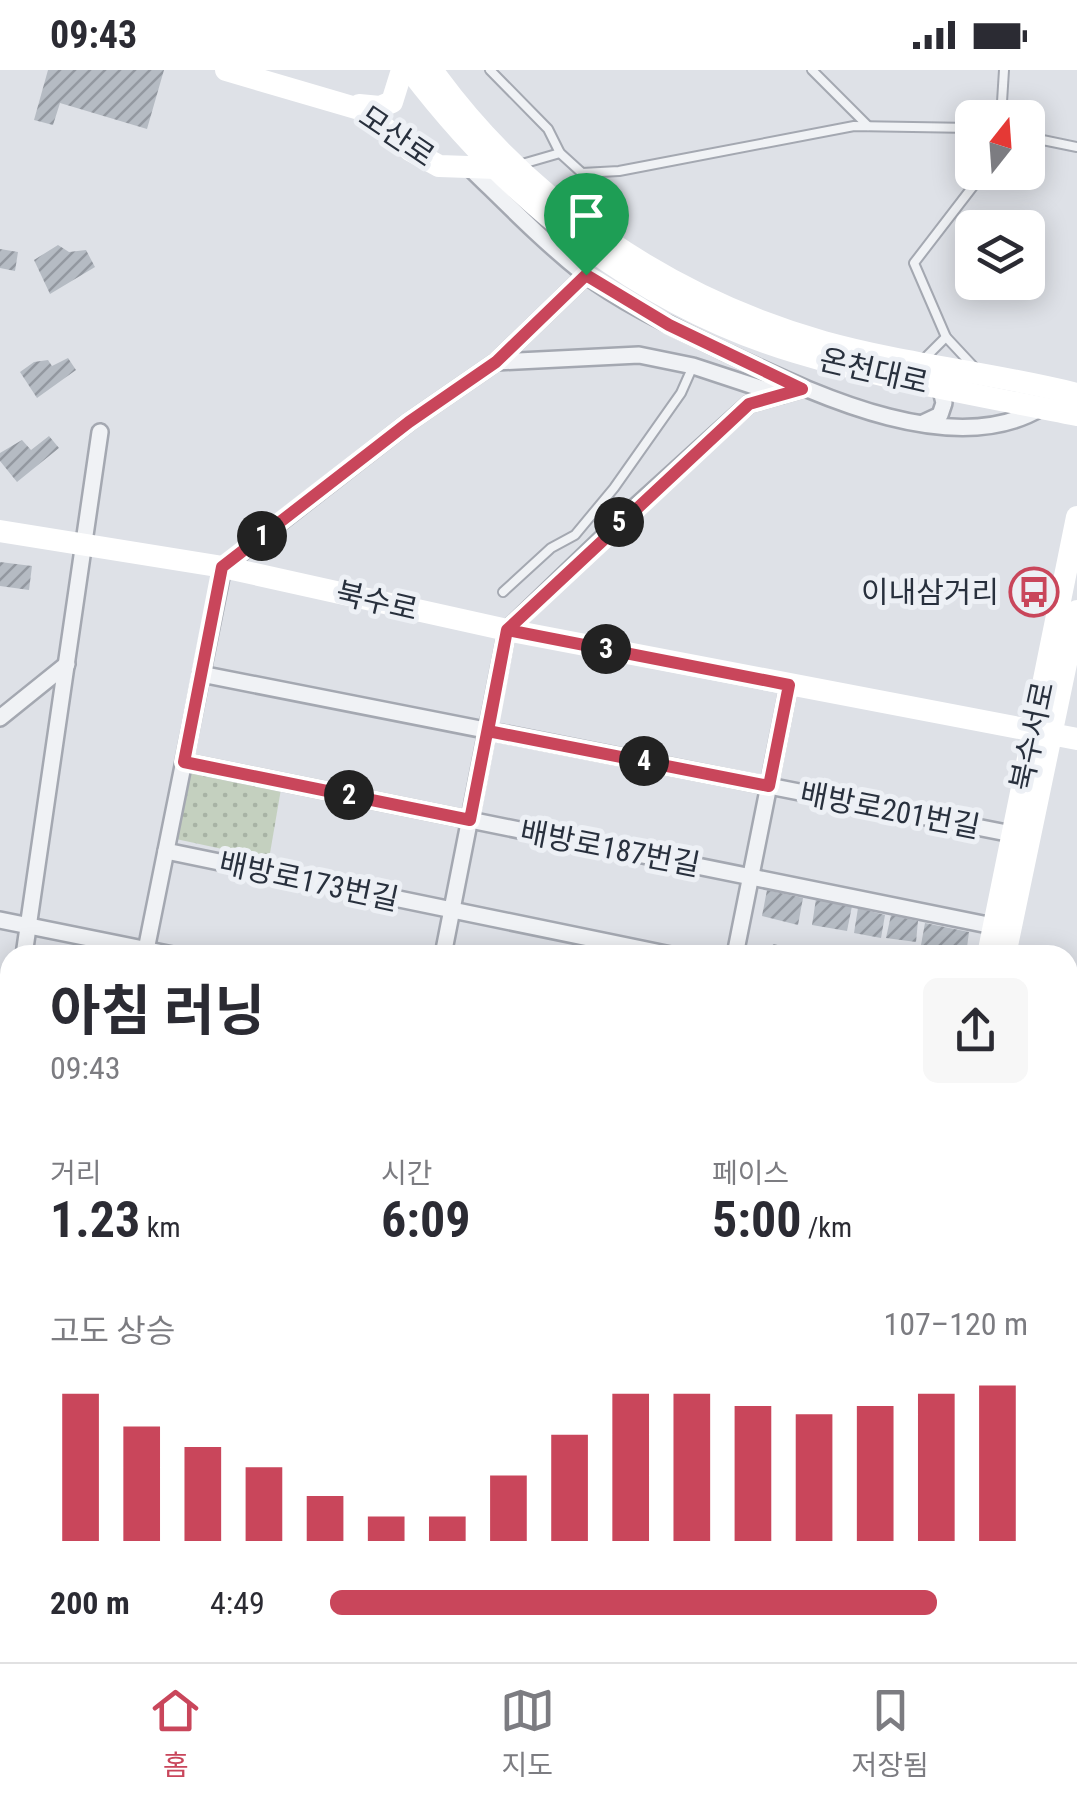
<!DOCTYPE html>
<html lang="ko">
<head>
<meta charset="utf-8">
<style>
  body { margin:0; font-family:"Roboto Condensed","Noto Sans KR",sans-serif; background:#f7f7f7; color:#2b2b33; height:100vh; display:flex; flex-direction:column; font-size:38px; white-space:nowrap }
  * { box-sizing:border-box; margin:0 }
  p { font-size:32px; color:#7c7c81 }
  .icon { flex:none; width:55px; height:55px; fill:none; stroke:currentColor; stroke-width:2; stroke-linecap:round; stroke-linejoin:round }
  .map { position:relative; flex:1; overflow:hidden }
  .panel { position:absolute; left:0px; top:875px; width:1078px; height:718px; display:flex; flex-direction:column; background:#fff; border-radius:30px 30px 0 0; box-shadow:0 5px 25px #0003 }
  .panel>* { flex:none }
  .needle { width:65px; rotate:17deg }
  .controls { position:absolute; left:955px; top:30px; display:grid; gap:20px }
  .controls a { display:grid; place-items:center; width:90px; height:90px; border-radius:15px; background:#fff; box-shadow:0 5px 25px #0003; font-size:50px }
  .pin { position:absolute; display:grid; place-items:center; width:85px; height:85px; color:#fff; margin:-102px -42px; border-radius:50% 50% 50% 0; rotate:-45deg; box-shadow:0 0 10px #0007 }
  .pin .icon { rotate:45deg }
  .km { position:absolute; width:50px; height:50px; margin:-25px; border-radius:50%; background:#222; color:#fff; font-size:28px; line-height:50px; text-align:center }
  .round { display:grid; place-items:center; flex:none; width:105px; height:105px; border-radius:15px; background:#f7f7f7 }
  .headline { display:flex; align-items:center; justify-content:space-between; height:170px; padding:0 50px }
  h1 { font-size:55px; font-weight:700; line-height:75px }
  .figures { display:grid; grid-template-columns:repeat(3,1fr); gap:15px; height:170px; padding:10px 50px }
  .figures div { display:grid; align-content:center }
  .figures b { font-size:50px; font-weight:700 }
  .figures small { font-size:28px; font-weight:400 }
  .figures p { font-size:28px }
  .chart { height:280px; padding:20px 50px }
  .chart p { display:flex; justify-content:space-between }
  .chart svg { width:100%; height:180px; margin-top:10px; stroke:#c9465b; stroke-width:6 }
  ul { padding:0 50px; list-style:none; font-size:32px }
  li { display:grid; grid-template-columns:160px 120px 1fr; align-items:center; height:75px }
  li i { height:25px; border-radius:12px; background:#c9465b }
  .status { display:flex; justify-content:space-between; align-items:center; height:70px; padding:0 50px; background:#fff; direction:ltr }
  .status svg { height:28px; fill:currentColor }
  .tabs { display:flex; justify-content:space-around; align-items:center; height:140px; border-top:2px solid #e1e1e2; background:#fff; font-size:28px; color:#7c7c81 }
  .tabs a { display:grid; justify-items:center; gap:5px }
  .tabs .current { color:#c9465b }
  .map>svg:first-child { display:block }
  .built { fill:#ccd0d9 }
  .park { fill:url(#park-dots) }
  .garden { fill:#c4d0bf }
  .building { fill:url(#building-hatch) }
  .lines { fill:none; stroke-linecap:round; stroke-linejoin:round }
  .lane-casing { stroke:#a4a8b1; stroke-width:12 }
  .street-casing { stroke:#a4a8b1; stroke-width:20 }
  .lane { stroke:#f0f2f5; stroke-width:8 }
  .street { stroke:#f0f2f5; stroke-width:15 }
  .secondary { stroke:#fff; stroke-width:22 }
  .route-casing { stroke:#fff; stroke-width:20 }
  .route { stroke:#c9465b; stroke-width:12 }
  .labels { text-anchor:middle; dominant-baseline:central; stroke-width:10; stroke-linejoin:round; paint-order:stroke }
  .street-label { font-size:30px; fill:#28303d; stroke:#edf0f5 }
  .poi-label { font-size:30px; fill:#28303d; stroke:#edf0f5; text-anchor:end }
</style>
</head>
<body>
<div class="status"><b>09:43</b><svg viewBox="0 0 49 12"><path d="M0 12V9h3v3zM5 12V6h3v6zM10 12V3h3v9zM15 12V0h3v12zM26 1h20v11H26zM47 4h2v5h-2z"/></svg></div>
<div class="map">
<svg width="1077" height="1592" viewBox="0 0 1077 1592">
  <defs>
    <pattern id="park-dots" width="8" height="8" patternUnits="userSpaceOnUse" patternTransform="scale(2.5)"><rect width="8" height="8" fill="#c4d0bf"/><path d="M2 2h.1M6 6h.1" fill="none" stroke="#a8b3a5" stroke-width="1.8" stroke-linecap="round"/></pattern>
    <pattern id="building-hatch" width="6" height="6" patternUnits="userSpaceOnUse" patternTransform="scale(2.5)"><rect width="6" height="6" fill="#b5bbc3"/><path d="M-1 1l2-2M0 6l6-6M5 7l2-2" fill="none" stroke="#9398a0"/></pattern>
  </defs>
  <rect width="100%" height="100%" fill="#dee1e7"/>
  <g class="built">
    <path d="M0,1182L10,1184V1400L0,1397Z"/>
    <path d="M1068,1504L1077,1505V1592H909L908,1583L1068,1582Z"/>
    <path d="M102,1582L392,1583L389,1592H99Z"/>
  </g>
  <path class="park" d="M189,698L281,719L269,789L176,769Z"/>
  <path class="garden" d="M143,1583H292L324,1592H141Z"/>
  <g class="building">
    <path d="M48,0H164L147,59L60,33L53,55L34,50Z"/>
    <path d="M58,175L69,182L86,180L95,197L50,224L34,190Z"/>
    <path d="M0,179L18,182L15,201L0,198Z"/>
    <path d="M68,288L76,300L37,328L20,302L34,292L48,290L52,296Z"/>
    <path d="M49,366L59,378L17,412L0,391V383L22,370L31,380Z"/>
    <path d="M0,492L32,496L29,520L0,516Z"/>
    <path d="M767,820L803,828L798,855L762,846Z"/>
    <path d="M816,829L852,836L847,861L812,855Z"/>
    <path d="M858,838L885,845L881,868L854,863Z"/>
    <path d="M891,845L918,851L916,872L886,868Z"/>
    <path d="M925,853L969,862L966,885L921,875Z"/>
    <path d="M773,874L797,879L796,885H771Z"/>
  </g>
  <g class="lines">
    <g class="lane-casing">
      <g id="lane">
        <path d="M490,0L548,59L560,83L582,103L619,101L854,56L972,58"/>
        <path d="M812,0L868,56"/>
        <path d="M1001,48L1004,0"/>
        <path d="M1028,67L1077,77"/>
        <path d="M522,94L560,83"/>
        <path d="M925,288L946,267"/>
        <path d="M974,297L946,267L914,193L984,102"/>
        <path d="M503,522L551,478L575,465L614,418L681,323L693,296"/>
        <path d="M92,1592L96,1582"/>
        <path d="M485,1592V1582"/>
      </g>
    </g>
    <g class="street-casing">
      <g id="street">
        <path d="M471,99C508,135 543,171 583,203C625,235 676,258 723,281C809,321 950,392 1041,338"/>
        <path d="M496,292L639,285L693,296L781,325"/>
        <path d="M923,353L940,345L944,333L940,316"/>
        <path d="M201,604L1012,764"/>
        <path d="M0,648L67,594"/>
        <path d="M184,692L993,856"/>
        <path d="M166,781L671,885"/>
        <path d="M0,850L173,885"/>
        <path d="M24,885L100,362"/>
        <path d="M145,885L223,497L409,352L496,292L586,205"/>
        <path d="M443,885L507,560L625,446L749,334L802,319"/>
        <path d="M735,885L789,615"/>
        <path d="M1068,1006L1077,1008"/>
        <path d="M0,1049L10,981"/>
        <path d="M1068,1139L1077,1093"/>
        <path d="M1068,1255L1077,1257"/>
        <path d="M1068,1480L1077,1482"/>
        <path d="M879,1582L880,1592"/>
      </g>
    </g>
    <use href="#lane" class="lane"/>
    <use href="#street" class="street"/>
    <g class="secondary">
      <path d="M226,0L366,41L410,80L439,96L497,98"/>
      <path d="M410,0C508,129 638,235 795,282C887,310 983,326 1077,345"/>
      <path d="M432,0C526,131 668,228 824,272C907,295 994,303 1077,324"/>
      <path d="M359,35L380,37L392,32L402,0"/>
      <path d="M0,461L223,497L507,560L1077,669"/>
      <path d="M988,885L1077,447"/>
      <path d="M1005,885L1077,541"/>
      <path d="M0,1140L10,1142"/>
      <path d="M0,1167L10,1169"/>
      <path d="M1068,1366L1077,1368"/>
      <path d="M1068,1392L1077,1394"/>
    </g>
  </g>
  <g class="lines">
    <g class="route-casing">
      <path id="route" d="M586,205L496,292L409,352L222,497L184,692L470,750L507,560L789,615L769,716L488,661L507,560L749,334L802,319L669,255L586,205"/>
    </g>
    <use href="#route" class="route"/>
  </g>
  <defs>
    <g id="bus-ring" transform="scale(2.5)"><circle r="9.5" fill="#edf0f5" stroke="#c9465b" stroke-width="1.5"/><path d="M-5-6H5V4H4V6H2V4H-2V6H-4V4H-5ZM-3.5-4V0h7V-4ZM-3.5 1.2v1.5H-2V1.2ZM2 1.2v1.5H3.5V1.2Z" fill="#c9465b"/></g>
  </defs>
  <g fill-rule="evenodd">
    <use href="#bus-ring" x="1034" y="522"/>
  </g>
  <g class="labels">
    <g class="street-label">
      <text transform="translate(397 66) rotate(34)">모산로</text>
      <text transform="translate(874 301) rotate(13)">온천대로</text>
      <text transform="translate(377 531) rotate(13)">북수로</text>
      <text transform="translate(1032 666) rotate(-78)">북수서로</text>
      <text transform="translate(890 740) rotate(11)">배방로201번길</text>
      <text transform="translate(610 778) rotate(11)">배방로187번길</text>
      <text transform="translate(309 811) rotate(12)">배방로173번길</text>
    </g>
    <g class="poi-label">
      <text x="999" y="522">이내삼거리</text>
    </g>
  </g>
</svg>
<div class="controls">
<a><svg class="needle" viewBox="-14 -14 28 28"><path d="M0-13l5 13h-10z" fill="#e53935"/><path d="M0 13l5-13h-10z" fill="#7c7c81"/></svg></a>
<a><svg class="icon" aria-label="layers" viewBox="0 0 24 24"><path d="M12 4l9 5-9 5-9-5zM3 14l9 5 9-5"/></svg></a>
</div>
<div class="pin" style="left:586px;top:205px;background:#1e9e55"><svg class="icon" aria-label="arrive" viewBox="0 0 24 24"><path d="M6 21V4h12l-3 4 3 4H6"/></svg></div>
<b class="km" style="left:262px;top:466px">1</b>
<b class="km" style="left:349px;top:725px">2</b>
<b class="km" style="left:606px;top:579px">3</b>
<b class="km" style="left:644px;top:691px">4</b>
<b class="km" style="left:619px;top:452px">5</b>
<section class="panel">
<div class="headline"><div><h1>아침 러닝</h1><p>09:43</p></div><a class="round"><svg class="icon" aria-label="share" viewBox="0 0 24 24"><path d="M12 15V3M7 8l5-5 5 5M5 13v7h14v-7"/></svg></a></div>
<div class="figures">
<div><p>거리</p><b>1.23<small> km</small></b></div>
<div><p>시간</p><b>6:09</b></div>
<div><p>페이스</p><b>5:00<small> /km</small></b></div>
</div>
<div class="chart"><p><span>고도 상승</span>107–120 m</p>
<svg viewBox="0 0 160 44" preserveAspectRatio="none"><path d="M5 44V8M15 44V16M25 44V21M35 44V26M45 44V33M55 44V38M65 44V38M75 44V28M85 44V18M95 44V8M105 44V8M115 44V11M125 44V13M135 44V11M145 44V8M155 44V6"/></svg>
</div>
<ul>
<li><b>200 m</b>4:49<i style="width:87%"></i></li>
</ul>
</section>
</div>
<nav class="tabs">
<a class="current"><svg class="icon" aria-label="home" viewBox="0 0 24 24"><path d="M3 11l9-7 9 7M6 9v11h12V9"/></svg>홈</a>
<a><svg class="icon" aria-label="map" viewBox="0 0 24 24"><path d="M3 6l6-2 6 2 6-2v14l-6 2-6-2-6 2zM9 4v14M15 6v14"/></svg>지도</a>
<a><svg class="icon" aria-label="saved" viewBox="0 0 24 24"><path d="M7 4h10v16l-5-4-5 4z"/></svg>저장됨</a>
</nav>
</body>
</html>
